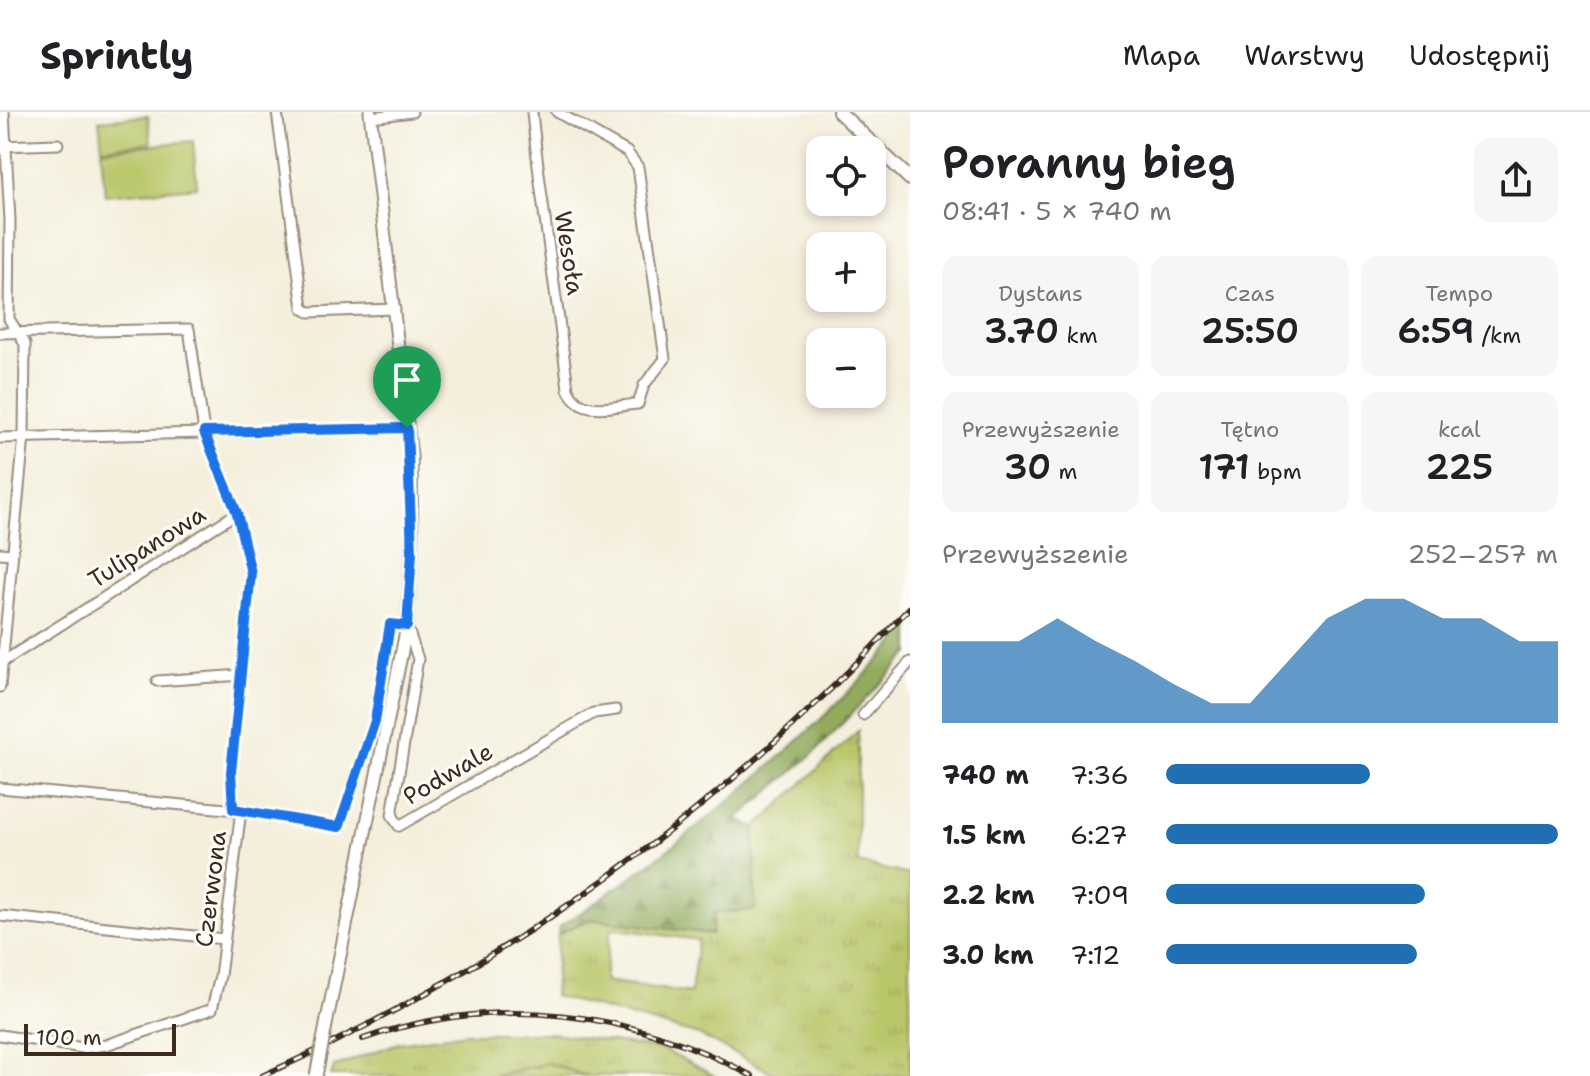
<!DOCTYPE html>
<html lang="pl">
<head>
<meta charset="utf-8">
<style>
  body { margin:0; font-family:"Shantell Sans",sans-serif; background:#f6f6f6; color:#202124; height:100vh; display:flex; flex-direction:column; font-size:30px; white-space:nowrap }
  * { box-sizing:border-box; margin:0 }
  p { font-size:26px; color:#757577 }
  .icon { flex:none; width:44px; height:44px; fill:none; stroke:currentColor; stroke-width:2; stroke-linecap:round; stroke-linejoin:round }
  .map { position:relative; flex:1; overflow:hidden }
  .side { display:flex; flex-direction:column; background:#fff; width:680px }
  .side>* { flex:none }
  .buttons { position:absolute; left:806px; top:24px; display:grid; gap:16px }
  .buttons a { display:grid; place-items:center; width:80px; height:80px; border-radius:16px; background:#fff; box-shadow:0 4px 12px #0003; font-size:40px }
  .scale { position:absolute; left:24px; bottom:20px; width:152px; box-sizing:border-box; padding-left:8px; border:4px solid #3b2a1e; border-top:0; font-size:22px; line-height:28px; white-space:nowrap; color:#3b2a1e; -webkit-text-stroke:6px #fdfcf7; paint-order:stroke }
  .pin { position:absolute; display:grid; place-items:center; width:68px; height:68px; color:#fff; margin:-82px -34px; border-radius:50% 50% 50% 0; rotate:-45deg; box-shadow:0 0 8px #0007 }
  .pin .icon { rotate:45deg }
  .round { display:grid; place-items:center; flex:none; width:84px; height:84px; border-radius:16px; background:#f6f6f6 }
  .head { display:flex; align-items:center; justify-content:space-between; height:136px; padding:0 32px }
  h1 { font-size:44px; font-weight:600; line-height:60px }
  .figures { display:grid; grid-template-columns:repeat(3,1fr); gap:12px; height:136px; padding:8px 32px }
  .figures div { display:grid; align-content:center; border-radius:16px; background:#f6f6f6; text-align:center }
  .figures b { font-size:34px; font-weight:600 }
  .figures small { font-size:22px; font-weight:400 }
  .figures p { font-size:22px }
  .chart { height:224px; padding:16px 32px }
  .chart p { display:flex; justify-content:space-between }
  .chart svg { width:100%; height:144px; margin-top:8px; fill:#1f6fb2; opacity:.7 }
  ul { padding:0 32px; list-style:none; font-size:26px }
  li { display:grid; grid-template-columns:128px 96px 1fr; align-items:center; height:60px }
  li i { height:20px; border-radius:10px; background:#1f6fb2 }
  header { display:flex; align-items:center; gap:48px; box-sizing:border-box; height:112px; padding:0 40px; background:#fff; border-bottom:2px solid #e0e0e0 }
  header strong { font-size:38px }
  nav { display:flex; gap:44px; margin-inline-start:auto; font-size:28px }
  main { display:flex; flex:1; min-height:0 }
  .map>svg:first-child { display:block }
  .grass { fill:url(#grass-tufts); stroke:#7a7844; stroke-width:2; fill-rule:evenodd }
  .forest { fill:url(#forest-firs); stroke:#666a3e; stroke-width:2 }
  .cemetery { fill:url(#cemetery-stones); stroke:#7a7844; stroke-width:2 }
  .pitch { fill:#b9c669; stroke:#7a7844; stroke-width:2 }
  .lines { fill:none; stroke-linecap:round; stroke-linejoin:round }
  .minor-casing { stroke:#988c7d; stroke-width:13 }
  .tertiary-casing { stroke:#988c7d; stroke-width:15 }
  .secondary-casing { stroke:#988c7d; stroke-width:16 }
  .minor { stroke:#fff; stroke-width:9 }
  .tertiary { stroke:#fff; stroke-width:11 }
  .secondary { stroke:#fff; stroke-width:12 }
  .rail-casing { stroke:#3b2a1e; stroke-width:6 }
  .rail { stroke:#fdfcf7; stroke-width:3; stroke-dasharray:9; stroke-linecap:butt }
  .tertiary-bridge-casing { stroke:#988c7d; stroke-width:15; stroke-linecap:butt }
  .tertiary-bridge { stroke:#fff; stroke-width:11 }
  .route-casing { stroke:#fff; stroke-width:16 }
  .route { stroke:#1a73e8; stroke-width:10 }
  .labels { text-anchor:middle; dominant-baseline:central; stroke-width:6; stroke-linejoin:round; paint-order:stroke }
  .street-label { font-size:24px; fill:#3b2a1e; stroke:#fdfcf7 }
</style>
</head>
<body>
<header>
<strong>Sprintly</strong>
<nav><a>Mapa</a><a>Warstwy</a><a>Udostępnij</a></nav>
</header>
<main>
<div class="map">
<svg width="910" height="964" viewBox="0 0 910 964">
  <defs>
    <pattern id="grass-tufts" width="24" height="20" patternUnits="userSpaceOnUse" patternTransform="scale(2)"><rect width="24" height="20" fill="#b9c669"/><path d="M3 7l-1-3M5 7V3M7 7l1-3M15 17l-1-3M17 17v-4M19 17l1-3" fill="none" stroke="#a0aa5b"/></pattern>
    <pattern id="forest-firs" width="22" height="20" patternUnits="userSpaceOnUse" patternTransform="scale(2)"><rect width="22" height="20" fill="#92ab5d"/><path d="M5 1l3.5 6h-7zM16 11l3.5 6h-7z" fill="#788b4c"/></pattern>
    <pattern id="cemetery-stones" width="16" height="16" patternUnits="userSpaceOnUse" patternTransform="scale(2)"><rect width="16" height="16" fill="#b9c669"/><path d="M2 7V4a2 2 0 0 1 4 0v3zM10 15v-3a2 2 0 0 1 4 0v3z" fill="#a0aa5b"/></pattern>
  </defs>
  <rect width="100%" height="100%" fill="#fdfcf7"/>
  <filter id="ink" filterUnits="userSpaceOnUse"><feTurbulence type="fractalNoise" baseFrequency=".0125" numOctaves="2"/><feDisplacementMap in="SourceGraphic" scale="16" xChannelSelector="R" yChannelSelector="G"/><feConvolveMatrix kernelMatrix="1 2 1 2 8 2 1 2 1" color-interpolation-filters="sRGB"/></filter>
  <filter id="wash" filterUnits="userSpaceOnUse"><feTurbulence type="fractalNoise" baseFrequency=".006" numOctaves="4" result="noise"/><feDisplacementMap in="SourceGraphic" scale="32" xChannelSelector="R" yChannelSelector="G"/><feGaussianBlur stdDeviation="1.8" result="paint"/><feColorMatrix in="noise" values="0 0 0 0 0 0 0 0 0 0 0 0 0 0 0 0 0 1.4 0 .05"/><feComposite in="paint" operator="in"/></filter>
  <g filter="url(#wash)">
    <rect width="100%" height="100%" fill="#f4efdc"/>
    <g class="grass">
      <path d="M858,619V751L910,763V964H778L699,923L554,884L558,822L589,807L711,822L714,801L754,798L755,716ZM611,816L698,828L691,881L604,869Z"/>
      <path d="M466,921H551L662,937L715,964H587L548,951L490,964H331L334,955L398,931Z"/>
    </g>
    <path class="forest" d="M910,513V541L812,643L738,706L755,716V798L715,801L712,822L589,807L558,822L559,815C678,738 819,621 910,513Z"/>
    <path class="cemetery" d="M548,951L587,964H490Z"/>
    <g class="pitch">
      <path d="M148,4L151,31L102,36L99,8Z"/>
      <path d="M193,29L197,75L105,83L101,38Z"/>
    </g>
  </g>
  <g filter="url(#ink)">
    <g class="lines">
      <g class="minor-casing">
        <g id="minor">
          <path d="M277,0L303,196L309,200L395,197"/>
          <path d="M532,0C541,93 557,184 568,277C580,305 612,294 638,292L644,273L665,247L638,55L627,40L557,0"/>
          <path d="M371,5L412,0"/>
          <path d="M0,34L58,32"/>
          <path d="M0,221L189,217L204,320L237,401L4,549"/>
          <path d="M0,326L407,316"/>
          <path d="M0,441L12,442"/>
          <path d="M157,569L242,563"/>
          <path d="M0,575L24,324L25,232L9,207L10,108L4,0"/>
          <path d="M863,603L910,550"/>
          <path d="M0,676L237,698"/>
          <path d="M233,697L231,660L251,461L237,401"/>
          <path d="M0,804L224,827"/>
          <path d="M0,923L83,936L106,933L212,897L220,864L241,698L339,715L375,609L390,512L407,514L418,547L392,703L399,714L594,601L616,598"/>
        </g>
      </g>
      <g class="tertiary-casing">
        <path id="tertiary" d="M327,908L407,514L412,440L411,344L370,0"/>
      </g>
      <g class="secondary-casing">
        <path id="secondary" d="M839,0L910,67"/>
      </g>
      <use href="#minor" class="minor"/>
      <use href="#tertiary" class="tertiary"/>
      <use href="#secondary" class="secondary"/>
      <g class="rail-casing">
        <g id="rail">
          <path d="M363,927C494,881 632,898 752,964"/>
          <path d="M262,964C514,850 723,699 910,495"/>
        </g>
      </g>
      <use href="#rail" class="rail"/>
      <g class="tertiary-bridge-casing">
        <path id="tertiary-bridge" d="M316,964L327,908"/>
      </g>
      <use href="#tertiary-bridge" class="tertiary-bridge"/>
    </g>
  </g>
  <g class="lines" filter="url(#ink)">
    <g class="route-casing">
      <path id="route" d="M407,316L412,440L407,514L390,512L375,609L339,715L233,697L231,660L251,461L237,401L204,320Z"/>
    </g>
    <use href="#route" class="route"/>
  </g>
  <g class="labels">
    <g class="street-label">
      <text transform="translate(569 141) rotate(81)">Wesoła</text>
      <text transform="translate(147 435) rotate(-32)">Tulipanowa</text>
      <text transform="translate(448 662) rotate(-30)">Podwale</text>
      <text transform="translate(211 777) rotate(-83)">Czerwona</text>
    </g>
  </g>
</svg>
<div class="buttons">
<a><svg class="icon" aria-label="locate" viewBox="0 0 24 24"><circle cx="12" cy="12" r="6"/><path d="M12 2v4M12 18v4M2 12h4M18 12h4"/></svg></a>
<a>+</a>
<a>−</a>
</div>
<div class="scale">100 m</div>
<div class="pin" style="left:407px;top:316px;background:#1e9e55"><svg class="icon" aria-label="arrive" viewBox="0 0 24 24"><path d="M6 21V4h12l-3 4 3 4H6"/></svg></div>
</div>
<section class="side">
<div class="head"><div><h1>Poranny bieg</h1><p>08:41 · 5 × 740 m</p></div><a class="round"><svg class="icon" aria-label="share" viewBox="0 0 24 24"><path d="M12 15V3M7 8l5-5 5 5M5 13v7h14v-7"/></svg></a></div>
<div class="figures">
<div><p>Dystans</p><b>3.70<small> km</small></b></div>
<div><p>Czas</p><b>25:50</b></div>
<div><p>Tempo</p><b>6:59<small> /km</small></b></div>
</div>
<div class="figures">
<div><p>Przewyższenie</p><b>30<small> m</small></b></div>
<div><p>Tętno</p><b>171<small> bpm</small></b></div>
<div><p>kcal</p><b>225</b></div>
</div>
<div class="chart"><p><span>Przewyższenie</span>252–257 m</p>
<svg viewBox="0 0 160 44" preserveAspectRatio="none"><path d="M0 44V19L10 19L20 19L30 12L40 19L50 25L60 32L70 38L80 38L90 25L100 12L110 6L120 6L130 12L140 12L150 19L160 19V44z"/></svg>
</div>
<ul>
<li><b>740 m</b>7:36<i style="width:52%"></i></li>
<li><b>1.5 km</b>6:27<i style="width:100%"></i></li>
<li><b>2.2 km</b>7:09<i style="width:66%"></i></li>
<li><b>3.0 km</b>7:12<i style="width:64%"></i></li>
</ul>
</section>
</main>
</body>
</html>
